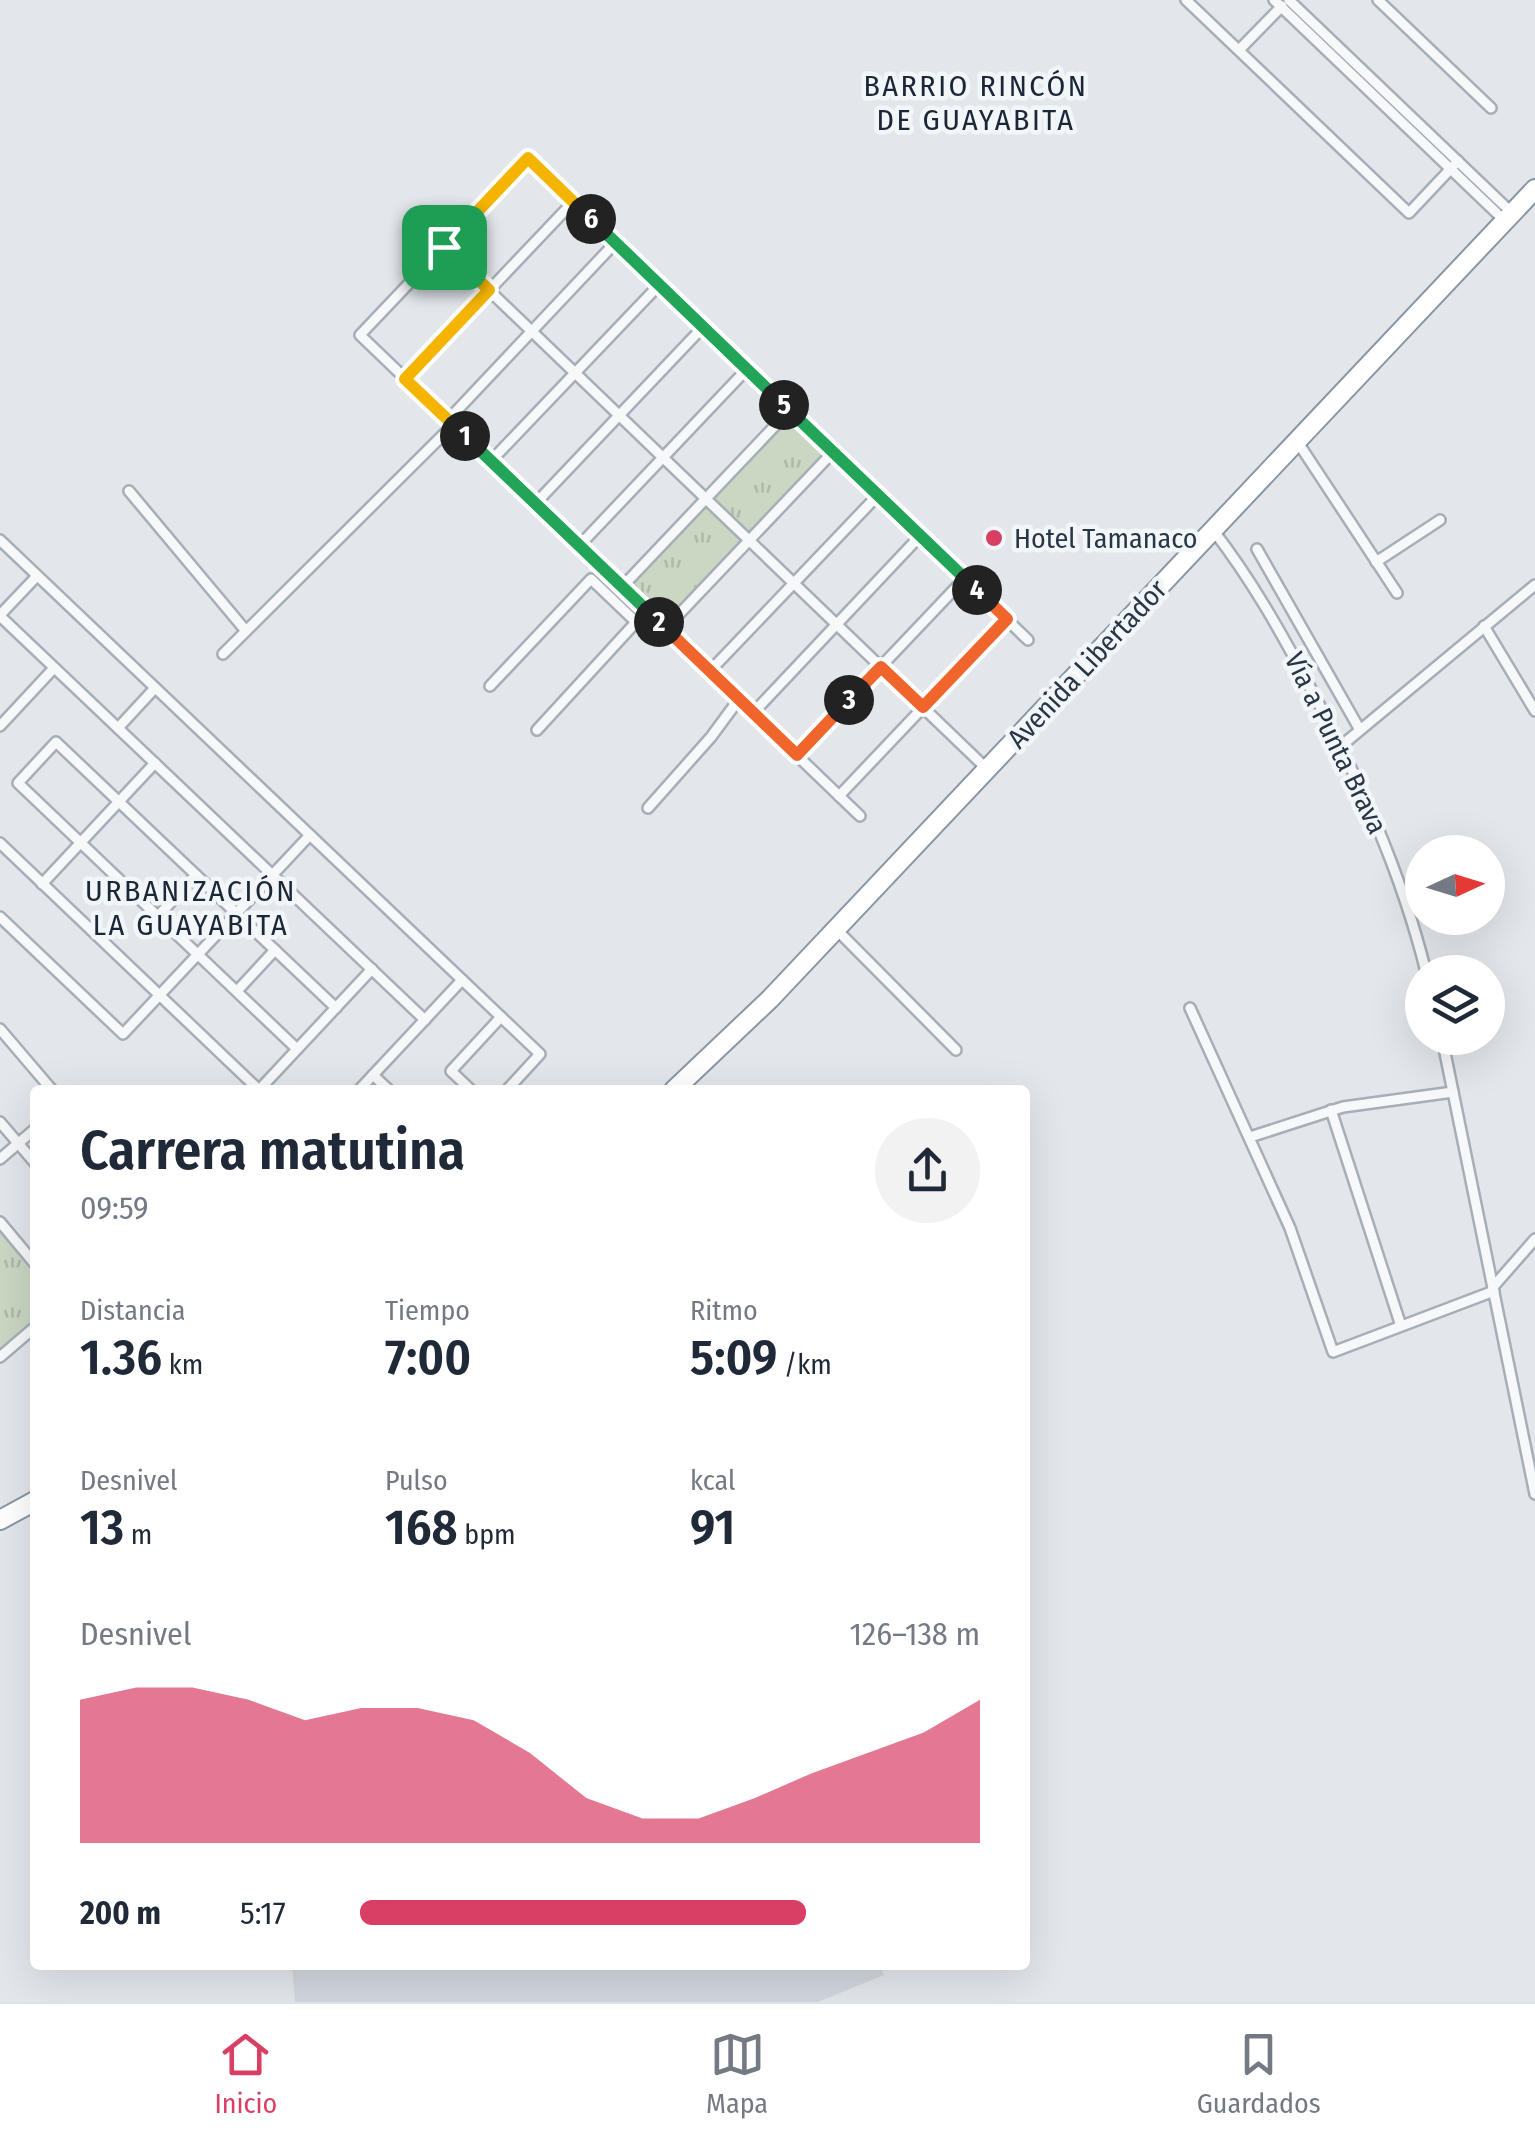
<!DOCTYPE html>
<html lang="es">
<head>
<meta charset="utf-8">
<style>
  body { margin:0; font-family:"Fira Sans Condensed",sans-serif; background:#f2f2f3; color:#1f2937; height:100vh; display:flex; flex-direction:column; font-size:38px; white-space:nowrap }
  * { box-sizing:border-box; margin:0 }
  p { font-size:32px; color:#747a83 }
  .icon { flex:none; width:55px; height:55px; fill:none; stroke:currentColor; stroke-width:2; stroke-linecap:round; stroke-linejoin:round }
  .map { position:relative; flex:1; overflow:hidden }
  .sheet { position:absolute; left:30px; top:1085px; width:1000px; height:885px; display:flex; flex-direction:column; background:#fff; border-radius:10px; box-shadow:0 10px 40px #0002 }
  .sheet>* { flex:none }
  .needle { width:65px; rotate:86deg }
  .fabs { position:absolute; left:1405px; top:835px; display:grid; gap:20px }
  .fabs a { display:grid; place-items:center; width:100px; height:100px; border-radius:50%; background:#fff; box-shadow:0 10px 40px #0002; font-size:50px }
  .pin { position:absolute; display:grid; place-items:center; width:85px; height:85px; color:#fff; margin:-42px; border-radius:20px; box-shadow:0 5px 15px #0006 }
  .km { position:absolute; width:50px; height:50px; margin:-25px; border-radius:50%; background:#222; color:#fff; font-size:28px; line-height:50px; text-align:center }
  .round { display:grid; place-items:center; flex:none; width:105px; height:105px; border-radius:52px; background:#f2f2f3 }
  .head { display:flex; align-items:center; justify-content:space-between; height:170px; padding:0 50px }
  h1 { font-size:55px; font-weight:600; line-height:75px }
  .stats { display:grid; grid-template-columns:repeat(3,1fr); gap:15px; height:170px; padding:10px 50px }
  .stats div { display:grid; align-content:center }
  .stats b { font-size:50px; font-weight:600 }
  .stats small { font-size:28px; font-weight:400 }
  .stats p { font-size:28px }
  .chart { height:280px; padding:20px 50px }
  .chart p { display:flex; justify-content:space-between }
  .chart svg { width:100%; height:180px; margin-top:10px; fill:#d93f64; opacity:.7 }
  ul { padding:0 50px; list-style:none; font-size:32px }
  li { display:grid; grid-template-columns:160px 120px 1fr; align-items:center; height:75px }
  li i { height:25px; border-radius:12px; background:#d93f64 }
  .tabs { display:flex; justify-content:space-around; align-items:center; height:140px; border-top:2px solid #e0e1e3; background:#fff; font-size:28px; color:#747a83 }
  .tabs a { display:grid; justify-items:center; gap:5px }
  .tabs .active { color:#d93f64 }
  .map>svg:first-child { display:block }
  .built { fill:#d1d7de }
  .grass { fill:url(#grass-tufts) }
  .lines { fill:none; stroke-linecap:round; stroke-linejoin:round }
  .street-casing { stroke:#a7aeb7; stroke-width:14 }
  .highway-casing { stroke:#8996a4; stroke-width:22 }
  .street { stroke:#f6f8fa; stroke-width:9 }
  .highway { stroke:#fff; stroke-width:18 }
  .split-1-casing { stroke:#fff; stroke-width:20 }
  .split-2-casing { stroke:#fff; stroke-width:20 }
  .split-3-casing { stroke:#fff; stroke-width:20 }
  .split-4-casing { stroke:#fff; stroke-width:20 }
  .split-5-casing { stroke:#fff; stroke-width:20 }
  .split-6-casing { stroke:#fff; stroke-width:20 }
  .split-7-casing { stroke:#fff; stroke-width:20 }
  .split-1 { stroke:#f5b400; stroke-width:12 }
  .split-2 { stroke:#22a559; stroke-width:12 }
  .split-3 { stroke:#f0652b; stroke-width:12 }
  .split-4 { stroke:#f0652b; stroke-width:12 }
  .split-5 { stroke:#22a559; stroke-width:12 }
  .split-6 { stroke:#22a559; stroke-width:12 }
  .split-7 { stroke:#f5b400; stroke-width:12 }
  .poi-dot { fill:#d93f64; stroke:#f3f6f9; stroke-width:4 }
  .labels { text-anchor:middle; dominant-baseline:central; stroke-width:9; stroke-linejoin:round; paint-order:stroke }
  .poi-label { font-size:28px; fill:#293646; stroke:#f3f6f9; text-anchor:start }
  .street-label { font-size:28px; fill:#293646; stroke:#f3f6f9 }
  .neighbourhood-label { font-size:30px; letter-spacing:2.5px; fill:#1b2737; stroke:#f3f6f9 }
</style>
</head>
<body>
<div class="map">
<svg width="1535" height="2002" viewBox="0 0 1535 2002">
  <defs>
    <pattern id="grass-tufts" width="24" height="20" patternUnits="userSpaceOnUse" patternTransform="scale(2.5)"><rect width="24" height="20" fill="#cad7c3"/><path d="M3 7l-1-3M5 7V3M7 7l1-3M15 17l-1-3M17 17v-4M19 17l1-3" fill="none" stroke="#aeb9a9"/></pattern>
  </defs>
  <rect width="100%" height="100%" fill="#e3e7ec"/>
  <path class="built" d="M292,1965H880L884,1975L818,2002H295Z"/>
  <g class="grass">
    <path d="M790,417L826,452L749,534L713,498Z"/>
    <path d="M706,505L743,540L665,622L629,587Z"/>
    <path d="M0,1228L35,1270V1322L0,1352Z"/>
  </g>
  <g class="lines">
    <g class="street-casing">
      <g id="street">
        <path d="M1186,0L1409,213L1458,161"/>
        <path d="M1274,0L1505,221"/>
        <path d="M1289,0L1512,213"/>
        <path d="M1378,0L1491,108"/>
        <path d="M1239,50L1282,6"/>
        <path d="M444,247L987,769"/>
        <path d="M405,379L573,202"/>
        <path d="M448,420L615,243"/>
        <path d="M1297,441L1397,593"/>
        <path d="M491,461L659,285"/>
        <path d="M129,491L246,631"/>
        <path d="M535,504L703,327"/>
        <path d="M1213,530C1251,579 1281,632 1310,687C1359,779 1401,871 1426,972"/>
        <path d="M0,540L540,1054L507,1090"/>
        <path d="M579,546L747,369"/>
        <path d="M1257,549L1360,730"/>
        <path d="M1376,562L1440,520"/>
        <path d="M622,587L790,410"/>
        <path d="M0,615L37,576"/>
        <path d="M0,616L425,1020"/>
        <path d="M1484,626L1535,711"/>
        <path d="M665,629L833,452"/>
        <path d="M223,654L453,425"/>
        <path d="M710,671L878,495"/>
        <path d="M490,686L591,579L636,622"/>
        <path d="M753,713L920,536"/>
        <path d="M0,726L54,668"/>
        <path d="M118,728L155,688"/>
        <path d="M537,730L638,620"/>
        <path d="M1341,746L1535,585"/>
        <path d="M797,755L965,578"/>
        <path d="M839,796L1007,619"/>
        <path d="M648,808L711,737L739,699"/>
        <path d="M860,816L360,335L528,158L1028,640"/>
        <path d="M0,843L259,1090"/>
        <path d="M42,884L155,763"/>
        <path d="M158,916L196,875"/>
        <path d="M0,917L123,1034L310,835"/>
        <path d="M836,929L956,1050"/>
        <path d="M237,991L275,950"/>
        <path d="M1190,1008L1290,1228L1333,1352L1494,1291"/>
        <path d="M0,1029L52,1090"/>
        <path d="M1442,1038L1535,1494"/>
        <path d="M297,1049L18,783L56,742L336,1008"/>
        <path d="M373,1075L389,1090"/>
        <path d="M259,1090L372,969"/>
        <path d="M359,1090L462,980"/>
        <path d="M471,1090L451,1071L501,1017"/>
        <path d="M1331,1110L1401,1326"/>
        <path d="M0,1122L35,1163"/>
        <path d="M1250,1137L1343,1107L1453,1092"/>
        <path d="M0,1159L35,1129"/>
        <path d="M0,1222L35,1264"/>
        <path d="M1493,1287L1535,1239"/>
        <path d="M0,1357L35,1327"/>
      </g>
    </g>
    <g class="highway-casing">
      <g id="highway">
        <path d="M674,1090L770,999L1535,189"/>
        <path d="M0,1520L35,1501"/>
      </g>
    </g>
    <use href="#street" class="street"/>
    <use href="#highway" class="highway"/>
  </g>
  <g class="lines">
    <g class="split-1-casing">
      <path id="split-1" d="M444,247L489,290L405,379L465,436"/>
    </g>
    <g class="split-2-casing">
      <path id="split-2" d="M465,436L659,622"/>
    </g>
    <g class="split-3-casing">
      <path id="split-3" d="M659,622L797,755L849,700"/>
    </g>
    <g class="split-4-casing">
      <path id="split-4" d="M849,700L881,667L923,707L1007,619L977,590"/>
    </g>
    <g class="split-5-casing">
      <path id="split-5" d="M784,405L977,590"/>
    </g>
    <g class="split-6-casing">
      <path id="split-6" d="M591,219L784,405"/>
    </g>
    <g class="split-7-casing">
      <path id="split-7" d="M444,247L528,158L591,219"/>
    </g>
    <use href="#split-1" class="split-1"/>
    <use href="#split-2" class="split-2"/>
    <use href="#split-3" class="split-3"/>
    <use href="#split-4" class="split-4"/>
    <use href="#split-5" class="split-5"/>
    <use href="#split-6" class="split-6"/>
    <use href="#split-7" class="split-7"/>
  </g>
  <circle class="poi-dot" cx="994" cy="538" r="10"/>
  <g class="labels">
    <g class="poi-label">
      <text x="1014" y="538">Hotel Tamanaco</text>
    </g>
    <g class="street-label">
      <text transform="translate(1087 664) rotate(-47)">Avenida Libertador</text>
      <text transform="translate(1336 743) rotate(64)">Vía a Punta Brava</text>
    </g>
    <g class="neighbourhood-label">
      <text x="976" y="86">BARRIO RINCÓN<tspan x="976" dy="34">DE GUAYABITA</tspan></text>
      <text x="191" y="891">URBANIZACIÓN<tspan x="191" dy="34">LA GUAYABITA</tspan></text>
    </g>
  </g>
</svg>
<div class="fabs">
<a><svg class="needle" viewBox="-14 -14 28 28"><path d="M0-13l5 13h-10z" fill="#e53935"/><path d="M0 13l5-13h-10z" fill="#747a83"/></svg></a>
<a><svg class="icon" aria-label="layers" viewBox="0 0 24 24"><path d="M12 4l9 5-9 5-9-5zM3 14l9 5 9-5"/></svg></a>
</div>
<div class="pin" style="left:444px;top:247px;background:#1e9e55"><svg class="icon" aria-label="arrive" viewBox="0 0 24 24"><path d="M6 21V4h12l-3 4 3 4H6"/></svg></div>
<b class="km" style="left:465px;top:436px">1</b>
<b class="km" style="left:659px;top:622px">2</b>
<b class="km" style="left:849px;top:700px">3</b>
<b class="km" style="left:977px;top:590px">4</b>
<b class="km" style="left:784px;top:405px">5</b>
<b class="km" style="left:591px;top:219px">6</b>
<section class="sheet">
<div class="head"><div><h1>Carrera matutina</h1><p>09:59</p></div><a class="round"><svg class="icon" aria-label="share" viewBox="0 0 24 24"><path d="M12 15V3M7 8l5-5 5 5M5 13v7h14v-7"/></svg></a></div>
<div class="stats">
<div><p>Distancia</p><b>1.36<small> km</small></b></div>
<div><p>Tiempo</p><b>7:00</b></div>
<div><p>Ritmo</p><b>5:09<small> /km</small></b></div>
</div>
<div class="stats">
<div><p>Desnivel</p><b>13<small> m</small></b></div>
<div><p>Pulso</p><b>168<small> bpm</small></b></div>
<div><p>kcal</p><b>91</b></div>
</div>
<div class="chart"><p><span>Desnivel</span>126–138 m</p>
<svg viewBox="0 0 160 44" preserveAspectRatio="none"><path d="M0 44V9L10 6L20 6L30 9L40 14L50 11L60 11L70 14L80 22L90 33L100 38L110 38L120 33L130 27L140 22L150 17L160 9V44z"/></svg>
</div>
<ul>
<li><b>200 m</b>5:17<i style="width:72%"></i></li>
</ul>
</section>
</div>
<nav class="tabs">
<a class="active"><svg class="icon" aria-label="home" viewBox="0 0 24 24"><path d="M3 11l9-7 9 7M6 9v11h12V9"/></svg>Inicio</a>
<a><svg class="icon" aria-label="map" viewBox="0 0 24 24"><path d="M3 6l6-2 6 2 6-2v14l-6 2-6-2-6 2zM9 4v14M15 6v14"/></svg>Mapa</a>
<a><svg class="icon" aria-label="saved" viewBox="0 0 24 24"><path d="M7 4h10v16l-5-4-5 4z"/></svg>Guardados</a>
</nav>
</body>
</html>
